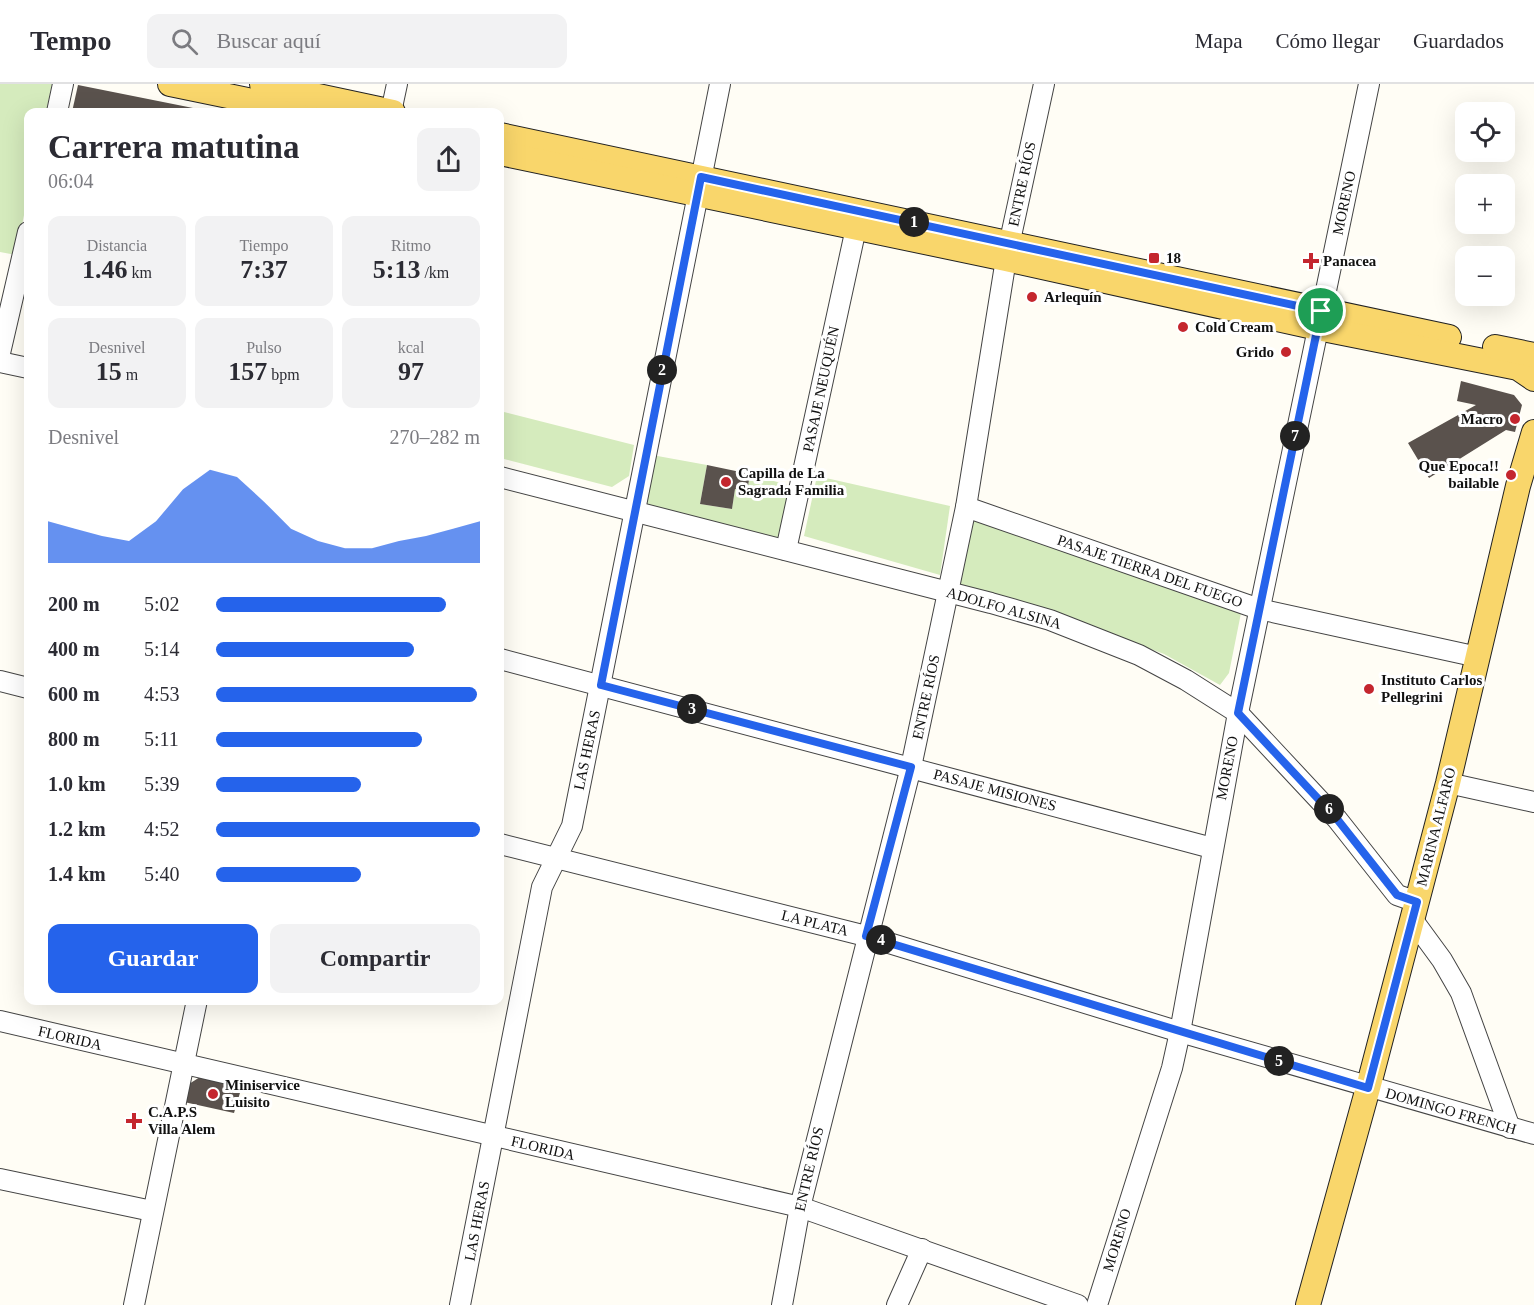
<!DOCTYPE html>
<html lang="es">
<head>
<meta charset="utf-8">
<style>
  body { margin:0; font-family:Georgia,serif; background:#f2f2f3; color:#2b2b33; height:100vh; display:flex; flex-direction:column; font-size:22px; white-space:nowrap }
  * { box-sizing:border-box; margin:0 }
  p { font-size:20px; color:#7c7c81 }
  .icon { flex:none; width:33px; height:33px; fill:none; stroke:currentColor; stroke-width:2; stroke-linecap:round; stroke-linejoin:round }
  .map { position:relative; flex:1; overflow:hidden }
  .details { position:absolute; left:24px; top:24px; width:480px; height:897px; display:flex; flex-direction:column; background:#fff; border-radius:12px; box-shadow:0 6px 24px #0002 }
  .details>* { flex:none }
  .controls { position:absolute; left:1455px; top:18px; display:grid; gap:12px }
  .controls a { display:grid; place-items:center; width:60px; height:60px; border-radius:12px; background:#fff; box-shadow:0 6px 24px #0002; font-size:30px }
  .pin { position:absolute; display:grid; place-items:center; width:51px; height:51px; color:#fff; margin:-26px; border:3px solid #fff; border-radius:50%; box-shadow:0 2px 6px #0007 }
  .km { position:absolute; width:30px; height:30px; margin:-15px; border-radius:50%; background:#222; color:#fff; font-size:16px; line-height:30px; text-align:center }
  .round { display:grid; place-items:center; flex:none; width:63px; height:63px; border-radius:12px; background:#f2f2f3 }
  .head { display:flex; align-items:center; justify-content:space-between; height:102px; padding:0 24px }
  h1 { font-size:33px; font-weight:700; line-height:45px }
  .stats { display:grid; grid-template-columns:repeat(3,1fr); gap:9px; height:102px; padding:6px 24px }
  .stats div { display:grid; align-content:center; border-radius:12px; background:#f2f2f3; text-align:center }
  .stats b { font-size:26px; font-weight:700 }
  .stats small { font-size:16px; font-weight:400 }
  .stats p { font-size:16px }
  .chart { height:168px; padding:12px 24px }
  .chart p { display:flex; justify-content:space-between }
  .chart svg { width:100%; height:108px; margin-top:6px; fill:#2563eb; opacity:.7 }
  .cta { display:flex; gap:12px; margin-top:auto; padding:12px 24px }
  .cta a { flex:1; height:69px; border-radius:12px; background:#2563eb; color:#fff; font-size:24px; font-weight:700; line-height:69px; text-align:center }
  .cta a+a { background:#f2f2f3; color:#2b2b33 }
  ul { padding:0 24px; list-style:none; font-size:20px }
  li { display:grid; grid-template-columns:96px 72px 1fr; align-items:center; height:45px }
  li i { height:15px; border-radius:8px; background:#2563eb }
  header { display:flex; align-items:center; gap:36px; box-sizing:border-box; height:84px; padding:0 30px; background:#fff; border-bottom:2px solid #e1e1e2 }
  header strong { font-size:28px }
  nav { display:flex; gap:33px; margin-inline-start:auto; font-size:21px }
  .search { width:420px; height:54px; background:#f2f2f3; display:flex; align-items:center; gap:15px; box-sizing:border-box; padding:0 21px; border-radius:12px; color:#7c7c81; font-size:22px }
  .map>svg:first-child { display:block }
  .green { fill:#d5ebbd }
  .building { fill:#5a524d }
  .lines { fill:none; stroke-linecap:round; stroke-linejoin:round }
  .minor-casing { stroke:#444; stroke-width:22 }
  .major-casing { stroke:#222; stroke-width:26 }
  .minor { stroke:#fff; stroke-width:20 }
  .major { stroke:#f9d66b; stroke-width:24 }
  .route-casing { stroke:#fff; stroke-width:12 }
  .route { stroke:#2563eb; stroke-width:8 }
  .poi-dot { fill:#c4262e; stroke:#fff; stroke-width:2 }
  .labels { text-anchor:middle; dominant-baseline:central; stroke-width:6; stroke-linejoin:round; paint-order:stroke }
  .street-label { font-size:15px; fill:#111; stroke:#fff }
  .poi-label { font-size:15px; font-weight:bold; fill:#111; stroke:#fff; text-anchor:start }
</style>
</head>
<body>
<header>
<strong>Tempo</strong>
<div class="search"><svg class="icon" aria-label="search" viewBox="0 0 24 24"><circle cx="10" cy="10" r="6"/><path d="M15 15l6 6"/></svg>Buscar aquí</div>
<nav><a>Mapa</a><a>Cómo llegar</a><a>Guardados</a></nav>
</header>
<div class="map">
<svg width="1534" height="1221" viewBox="0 0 1534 1221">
  <rect width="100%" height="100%" fill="#fffdf5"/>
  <g class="green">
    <path d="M0,0H52L46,28H28V111L16,171L0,168Z"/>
    <path d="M500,327L634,361L629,392L612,403L500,374Z"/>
    <path d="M652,371L707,381L700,420L732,425L735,405L747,408L750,390L794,403L783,458L643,420Z"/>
    <path d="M817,392L950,422L940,491L804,452Z"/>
    <path d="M970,435L1241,529L1229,589L1220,601L1164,570L1069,534L957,500Z"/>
  </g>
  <g class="building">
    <path d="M78,1L208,27V28H72Z"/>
    <path d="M1461,297L1514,311L1522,321L1515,348L1506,346L1429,394L1408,359L1476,321L1457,317Z"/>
    <path d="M707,381L750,390L747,408L735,405L732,425L700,420Z"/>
    <path d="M200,993L242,1002L234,1029L184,1018L189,1000Z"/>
  </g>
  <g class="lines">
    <g class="minor-casing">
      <g id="minor">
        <path d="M57,28L63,0"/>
        <path d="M391,28L397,0"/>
        <path d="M0,269L28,148"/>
        <path d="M0,278L28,284"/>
        <path d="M500,393L991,519L1050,536L1139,571L1186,596L1238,629L1337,735L1397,811L1417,818"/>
        <path d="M966,423L1259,525L1478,573"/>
        <path d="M786,466L856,144"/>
        <path d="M500,575L1212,764"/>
        <path d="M0,597L28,604"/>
        <path d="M1448,699L1534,718"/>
        <path d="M500,760L866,852L1180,948L1534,1050"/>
        <path d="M1412,835L1442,876L1461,909L1510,1044"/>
        <path d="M0,937L800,1123L1078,1221"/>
        <path d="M0,1095L152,1127"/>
        <path d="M134,1221L197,916"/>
        <path d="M460,1221L542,803L572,742L720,0"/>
        <path d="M782,1221L800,1123L911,683L966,423L1006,175L1044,0"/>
        <path d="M897,1221L922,1165"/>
        <path d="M1097,1221L1172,984L1180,948L1238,629L1369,0"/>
      </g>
    </g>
    <g class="major-casing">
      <g id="major">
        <path d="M170,0L306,28"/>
        <path d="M262,0L393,28"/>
        <path d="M500,51L1449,253"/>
        <path d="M500,69L1006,175L1318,244L1518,284L1534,295"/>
        <path d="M1495,263L1534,271"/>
        <path d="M1308,1221L1368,1004L1448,699L1518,402L1534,348"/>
      </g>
    </g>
    <use href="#minor" class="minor"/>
    <use href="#major" class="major"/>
  </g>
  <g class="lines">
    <g class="route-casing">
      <path id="route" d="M701,93L1321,227L1238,629L1337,735L1397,811L1417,818L1368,1004L866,852L911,683L601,601Z"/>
    </g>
    <use href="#route" class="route"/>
  </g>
  <g class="poi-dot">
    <rect x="1148" y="168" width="12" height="12" rx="3"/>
    <path d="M1308 168h6v6h6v6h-6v6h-6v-6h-6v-6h6z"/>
    <circle cx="1032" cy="213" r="6"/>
    <circle cx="1183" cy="243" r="6"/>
    <circle cx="1286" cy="268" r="6"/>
    <circle cx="1515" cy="335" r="6"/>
    <circle cx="1511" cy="391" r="6"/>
    <circle cx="726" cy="398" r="6"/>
    <circle cx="1369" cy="605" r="6"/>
    <circle cx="213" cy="1010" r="6"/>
    <path d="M131 1028h6v6h6v6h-6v6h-6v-6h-6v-6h6z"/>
  </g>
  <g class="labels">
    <g class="street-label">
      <text transform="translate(1022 100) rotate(-78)">ENTRE RÍOS</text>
      <text transform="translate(1344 119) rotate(-78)">MORENO</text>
      <text transform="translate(821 305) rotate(-78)">PASAJE NEUQUÉN</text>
      <text transform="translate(1150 487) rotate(19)">PASAJE TIERRA DEL FUEGO</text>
      <text transform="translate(1004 524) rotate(16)">ADOLFO ALSINA</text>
      <text transform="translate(926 613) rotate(-78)">ENTRE RÍOS</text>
      <text transform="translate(587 666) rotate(-78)">LAS HERAS</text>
      <text transform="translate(1227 684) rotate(-79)">MORENO</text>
      <text transform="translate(995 706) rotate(15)">PASAJE MISIONES</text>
      <text transform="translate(1436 743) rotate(-76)">MARINA ALFARO</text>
      <text transform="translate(815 839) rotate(14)">LA PLATA</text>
      <text transform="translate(70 954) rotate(13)">FLORIDA</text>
      <text transform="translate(1451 1027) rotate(16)">DOMINGO FRENCH</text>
      <text transform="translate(543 1064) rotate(13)">FLORIDA</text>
      <text transform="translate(809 1085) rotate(-77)">ENTRE RÍOS</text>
      <text transform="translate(477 1137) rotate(-79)">LAS HERAS</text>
      <text transform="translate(1117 1156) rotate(-73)">MORENO</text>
    </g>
    <g class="poi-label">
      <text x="1166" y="174">18</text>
      <text x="1323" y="177">Panacea</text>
      <text x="1044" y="213">Arlequín</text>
      <text x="1195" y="243">Cold Cream</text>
      <text x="1274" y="268" text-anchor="end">Grido</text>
      <text x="1503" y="335" text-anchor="end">Macro</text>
      <text x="1499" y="382" text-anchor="end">Que Epoca!!<tspan x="1499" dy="17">bailable</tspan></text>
      <text x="738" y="389">Capilla de La<tspan x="738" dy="17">Sagrada Familia</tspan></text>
      <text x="1381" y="596">Instituto Carlos<tspan x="1381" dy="17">Pellegrini</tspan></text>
      <text x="225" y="1001">Miniservice<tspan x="225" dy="17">Luisito</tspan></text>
      <text x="148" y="1028">C.A.P.S<tspan x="148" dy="17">Villa Alem</tspan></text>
    </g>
  </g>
</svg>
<div class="controls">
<a><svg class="icon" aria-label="locate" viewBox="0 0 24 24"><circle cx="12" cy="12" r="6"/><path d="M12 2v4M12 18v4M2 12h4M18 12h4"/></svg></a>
<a>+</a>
<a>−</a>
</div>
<div class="pin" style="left:1321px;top:227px;background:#1e9e55"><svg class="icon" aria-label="arrive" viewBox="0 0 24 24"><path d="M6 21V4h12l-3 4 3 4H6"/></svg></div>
<b class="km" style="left:914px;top:138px">1</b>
<b class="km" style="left:662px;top:286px">2</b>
<b class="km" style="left:692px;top:625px">3</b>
<b class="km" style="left:881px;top:856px">4</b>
<b class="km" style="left:1279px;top:977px">5</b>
<b class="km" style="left:1329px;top:725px">6</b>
<b class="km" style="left:1295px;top:352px">7</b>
<section class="details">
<div class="head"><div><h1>Carrera matutina</h1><p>06:04</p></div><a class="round"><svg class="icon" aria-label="share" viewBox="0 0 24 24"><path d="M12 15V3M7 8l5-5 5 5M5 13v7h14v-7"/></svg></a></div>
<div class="stats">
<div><p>Distancia</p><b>1.46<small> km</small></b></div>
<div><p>Tiempo</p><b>7:37</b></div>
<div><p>Ritmo</p><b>5:13<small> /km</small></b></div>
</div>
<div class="stats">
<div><p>Desnivel</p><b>15<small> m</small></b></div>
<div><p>Pulso</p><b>157<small> bpm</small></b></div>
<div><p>kcal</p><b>97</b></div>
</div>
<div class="chart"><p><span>Desnivel</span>270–282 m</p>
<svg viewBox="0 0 160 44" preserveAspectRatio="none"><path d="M0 44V27L10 30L20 33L30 35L40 27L50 14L60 6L70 9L80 19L90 30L100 35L110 38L120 38L130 35L140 33L150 30L160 27V44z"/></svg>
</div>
<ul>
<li><b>200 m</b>5:02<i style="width:87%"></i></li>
<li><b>400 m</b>5:14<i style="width:75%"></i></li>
<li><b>600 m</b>4:53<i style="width:99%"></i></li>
<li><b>800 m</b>5:11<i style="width:78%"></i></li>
<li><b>1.0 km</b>5:39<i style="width:55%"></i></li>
<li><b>1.2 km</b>4:52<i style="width:100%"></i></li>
<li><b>1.4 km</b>5:40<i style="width:55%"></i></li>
</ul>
<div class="cta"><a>Guardar</a><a>Compartir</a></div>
</section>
</div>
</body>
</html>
